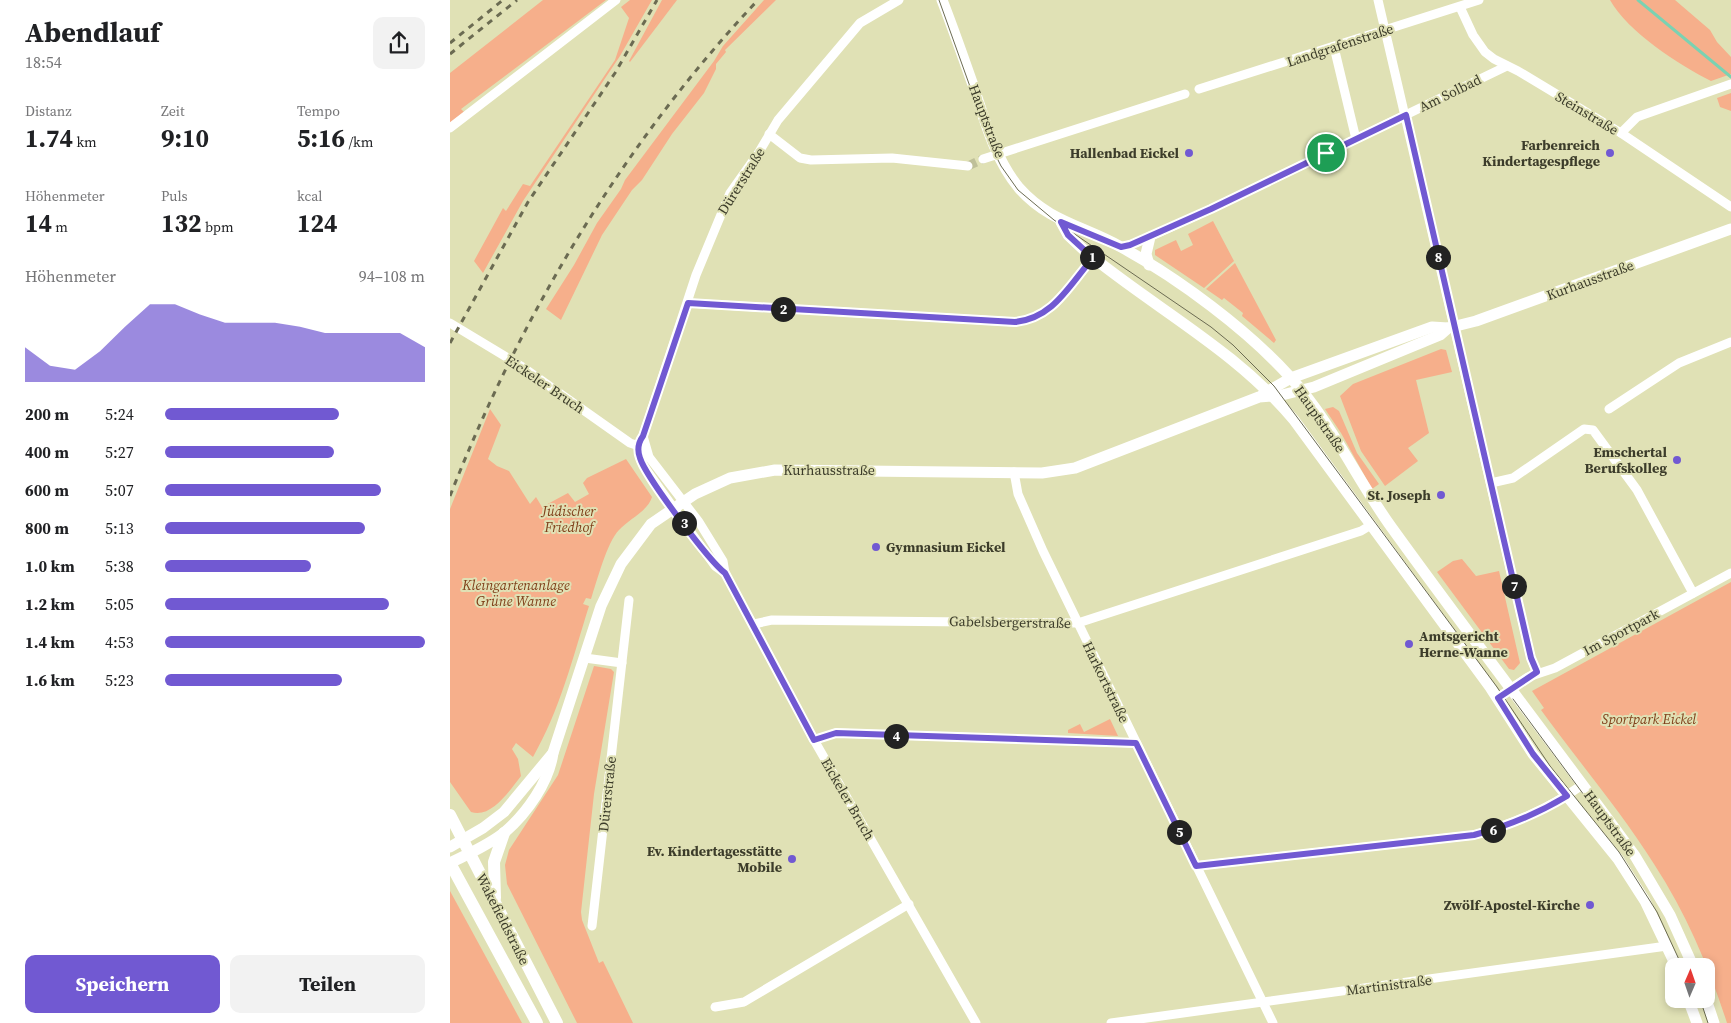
<!DOCTYPE html>
<html lang="de">
<head>
<meta charset="utf-8">
<style>
  body { margin:0; font-family:"Source Serif 4",serif; background:#f2f2f2; color:#202124; height:100vh; display:flex; flex-direction:column; font-size:19px; white-space:nowrap }
  * { box-sizing:border-box; margin:0 }
  p { font-size:16px; color:#757577 }
  .icon { flex:none; width:28px; height:28px; fill:none; stroke:currentColor; stroke-width:2; stroke-linecap:round; stroke-linejoin:round }
  .map { position:relative; flex:1; overflow:hidden }
  .sheet { display:flex; flex-direction:column; background:#fff; width:450px }
  .sheet>* { flex:none }
  .needle { width:32px; rotate:2deg }
  .fabs { position:absolute; left:1215px; top:958px; display:grid; gap:10px }
  .fabs a { display:grid; place-items:center; width:50px; height:50px; border-radius:10px; background:#fff; box-shadow:0 2px 8px #0003; font-size:25px }
  .pin { position:absolute; display:grid; place-items:center; width:42px; height:42px; color:#fff; margin:-21px; border:2px solid #fff; border-radius:50%; box-shadow:0 1px 5px #0007 }
  .km { position:absolute; width:25px; height:25px; margin:-12px; border-radius:50%; background:#222; color:#fff; font-size:14px; line-height:25px; text-align:center }
  .round { display:grid; place-items:center; flex:none; width:52px; height:52px; border-radius:10px; background:#f2f2f2 }
  .summary { display:flex; align-items:center; justify-content:space-between; height:85px; padding:0 25px }
  h1 { font-size:28px; font-weight:700; line-height:38px }
  .stats { display:grid; grid-template-columns:repeat(3,1fr); gap:8px; height:85px; padding:5px 25px }
  .stats div { display:grid; align-content:center }
  .stats b { font-size:25px; font-weight:700 }
  .stats small { font-size:14px; font-weight:400 }
  .stats p { font-size:14px }
  .chart { height:140px; padding:10px 25px }
  .chart p { display:flex; justify-content:space-between }
  .chart svg { width:100%; height:90px; margin-top:5px; fill:#7159d2; opacity:.7 }
  .cta { display:flex; gap:10px; margin-top:auto; padding:10px 25px }
  .cta a { flex:1; height:58px; border-radius:10px; background:#7159d2; color:#fff; font-size:20px; font-weight:700; line-height:58px; text-align:center }
  .cta a+a { background:#f2f2f2; color:#202124 }
  ul { padding:0 25px; list-style:none; font-size:16px }
  li { display:grid; grid-template-columns:80px 60px 1fr; align-items:center; height:38px }
  li i { height:12px; border-radius:6px; background:#7159d2 }
  main { display:flex; flex:1; min-height:0 }
  .map>svg:first-child { display:block }
  .green { fill:#f6af8b }
  .lines { fill:none; stroke-linecap:round; stroke-linejoin:round }
  .stream { stroke:#7ad2b2; stroke-width:3 }
  .minor-tunnel { stroke:#bfc099; stroke-width:9; stroke-dasharray:9 4.5; stroke-linecap:butt }
  .minor { stroke:#fff; stroke-width:9 }
  .tertiary { stroke:#fff; stroke-width:11 }
  .secondary { stroke:#fff; stroke-width:12 }
  .tram { stroke:#6b6b52; stroke-width:1 }
  .rail { stroke:#6b6b52; stroke-width:3; stroke-dasharray:6 6; stroke-linecap:butt }
  .route-casing { stroke:#fff; stroke-width:10 }
  .route { stroke:#7159d2; stroke-width:6 }
  .poi-dot { fill:#7159d2; stroke:#e0e1b5; stroke-width:2 }
  .labels { text-anchor:middle; dominant-baseline:central; stroke-width:4; stroke-linejoin:round; paint-order:stroke }
  .street-label { font-size:14px; fill:#3c3c2a; stroke:#e0e1b5 }
  .poi-label { font-size:14px; font-weight:bold; fill:#3c3c2a; stroke:#e0e1b5; text-anchor:end }
  .park-label { font-size:14px; font-style:italic; fill:#7f3f19; stroke:#e0e1b5 }
</style>
</head>
<body>
<main>
<section class="sheet">
<div class="summary"><div><h1>Abendlauf</h1><p>18:54</p></div><a class="round"><svg class="icon" aria-label="share" viewBox="0 0 24 24"><path d="M12 15V3M7 8l5-5 5 5M5 13v7h14v-7"/></svg></a></div>
<div class="stats">
<div><p>Distanz</p><b>1.74<small> km</small></b></div>
<div><p>Zeit</p><b>9:10</b></div>
<div><p>Tempo</p><b>5:16<small> /km</small></b></div>
</div>
<div class="stats">
<div><p>Höhenmeter</p><b>14<small> m</small></b></div>
<div><p>Puls</p><b>132<small> bpm</small></b></div>
<div><p>kcal</p><b>124</b></div>
</div>
<div class="chart"><p><span>Höhenmeter</span>94–108 m</p>
<svg viewBox="0 0 160 44" preserveAspectRatio="none"><path d="M0 44V27L10 36L20 38L30 29L40 17L50 6L60 6L70 11L80 15L90 15L100 15L110 17L120 20L130 20L140 20L150 20L160 27V44z"/></svg>
</div>
<ul>
<li><b>200 m</b>5:24<i style="width:67%"></i></li>
<li><b>400 m</b>5:27<i style="width:65%"></i></li>
<li><b>600 m</b>5:07<i style="width:83%"></i></li>
<li><b>800 m</b>5:13<i style="width:77%"></i></li>
<li><b>1.0 km</b>5:38<i style="width:56%"></i></li>
<li><b>1.2 km</b>5:05<i style="width:86%"></i></li>
<li><b>1.4 km</b>4:53<i style="width:100%"></i></li>
<li><b>1.6 km</b>5:23<i style="width:68%"></i></li>
</ul>
<div class="cta"><a>Speichern</a><a>Teilen</a></div>
</section>
<div class="map">
<svg width="1281" height="1023" viewBox="0 0 1281 1023">
  <rect width="100%" height="100%" fill="#e0e1b5"/>
  <g class="green">
    <path d="M93,0H156L11,109L14,112L0,123V73Z"/>
    <path d="M180,0H202L170,56L73,201L33,273L24,261L53,208L56,211L73,184L80,186L165,60L179,18L171,7Z"/>
    <path d="M212,0H227L180,62L179,61Z"/>
    <path d="M314,0H326L275,50L276,52L266,64V69L254,93L222,134L192,180L182,190L152,235L111,320L96,309L124,265L147,223L171,189L175,180L264,61L273,46Z"/>
    <path d="M1160,0H1225L1260,30L1267,42L1281,57V74L1261,81C1229,65 1178,32 1160,0Z"/>
    <path d="M1281,93V111L1270,107L1267,98Z"/>
    <path d="M763,221L784,261L754,288L705,255V250L726,240L731,251L743,245L738,234Z"/>
    <path d="M785,263L826,340L824,343L792,316L793,313L774,298L772,300L756,289Z"/>
    <path d="M991,349L996,350L1002,372L966,380L979,433L958,448L968,461L935,486L911,451L890,396L903,384Z"/>
    <path d="M883,407L889,411L907,453L929,484L922,489L891,433L875,409Z"/>
    <path d="M40,409L51,425L38,459L47,466L59,471L80,504L86,497L92,507L118,493L125,502L139,494L133,483L137,478L176,459L202,497C198,511 179,519 169,530C157,542 147,581 141,599L136,598L133,604L139,606C123,657 110,710 83,757L66,743L62,749L68,759L71,776C60,790 41,819 21,812L0,782V509Z"/>
    <path d="M1012,559L1026,576L1049,571L1070,663L1064,670L1059,669L987,572L1003,561Z"/>
    <path d="M1281,582V1023H1277C1259,967 1236,913 1204,864C1170,810 1128,761 1091,710L1094,708L1082,691Z"/>
    <path d="M144,666L161,669L164,672L144,794L131,912L132,920L149,963L153,961L183,1023H127L57,884L55,865L59,850L108,775Z"/>
    <path d="M660,719L668,736L618,733V730L630,724L634,732Z"/>
    <path d="M0,891L72,1023H0Z"/>
  </g>
  <g class="lines">
    <path class="stream" d="M1188,0L1281,77"/>
    <path class="minor-tunnel" d="M518,166L533,159"/>
    <g class="minor">
      <path d="M928,0L1081,658L1087,673"/>
      <path d="M1010,7L1023,35L1035,52L1044,59L1068,71L1171,133L1281,207"/>
      <path d="M884,47L906,139"/>
      <path d="M749,89L1029,0"/>
      <path d="M0,128L166,0"/>
      <path d="M1171,133L1187,117L1281,84"/>
      <path d="M319,134L350,158L361,160L442,158L518,166"/>
      <path d="M533,159L735,94"/>
      <path d="M671,247L686,243L761,209L1057,66"/>
      <path d="M238,303L565,322C604,318 619,285 643,258"/>
      <path d="M0,323L71,366L180,443L192,447"/>
      <path d="M1159,409L1229,363L1281,342"/>
      <path d="M193,436L199,457L249,522L273,561L275,573L364,740L526,1023"/>
      <path d="M564,472L568,494L593,551L823,1023"/>
      <path d="M1041,483L1063,478L1134,429L1143,430L1187,490L1243,593"/>
      <path d="M275,573L265,566L193,465C188,455 186,446 193,436L246,275L280,193L309,152L328,120L410,23L449,0"/>
      <path d="M304,624L322,620L628,623L911,531L921,525"/>
      <path d="M135,658L172,663"/>
      <path d="M1060,689L1078,677L1105,668L1281,573"/>
      <path d="M364,740L386,733L686,743"/>
      <path d="M746,866L1024,835C1064,824 1099,809 1132,785"/>
      <path d="M142,926L179,600"/>
      <path d="M265,1007L294,1002L459,904"/>
      <path d="M661,1023L1217,946"/>
    </g>
    <g class="tertiary">
      <path d="M492,0C503,28 513,57 523,85C535,121 545,159 569,188C599,222 634,226 671,247C728,278 798,330 841,378C882,423 907,480 942,528C1022,639 1105,746 1185,856L1220,915L1243,966"/>
      <path d="M611,222L618,235L635,251C704,308 786,350 844,420L1040,687L1083,754L1168,859L1195,901L1226,966"/>
      <path d="M699,265L696,254L700,237"/>
      <path d="M813,394L841,378L982,327L998,328L1026,321L1281,229"/>
      <path d="M0,847L33,828L54,812L103,753"/>
      <path d="M0,863C18,854 39,845 55,832C77,813 99,782 103,753L151,606L171,564L201,524L245,494L280,478L325,470L592,473L625,468L809,397L832,395L864,387L990,335L998,328"/>
      <path d="M1238,999L1247,1023"/>
      <path d="M1256,999L1264,1023"/>
    </g>
    <g class="secondary">
      <path d="M0,815L107,1023"/>
      <path d="M0,863L87,1023"/>
      <path d="M45,898L44,862L54,833"/>
    </g>
    <g class="tram">
      <path d="M489,0L542,148L551,166L568,190L604,220L761,327L783,345L824,386L1047,687L1100,766L1169,852L1207,912L1232,966"/>
      <path d="M1063,699L1151,818"/>
      <path d="M1250,999L1258,1023"/>
    </g>
    <g class="rail">
      <path d="M0,43L53,0"/>
      <path d="M0,54L67,0"/>
      <path d="M0,343L78,202L165,73L207,0"/>
      <path d="M0,496C71,315 174,142 308,0"/>
    </g>
  </g>
  <g class="lines">
    <g class="route-casing">
      <path id="route" d="M956,115L1081,658L1087,672L1048,698L1083,754L1117,796C1087,814 1058,826 1024,835L746,866L686,743L386,733L364,740L275,573C259,561 196,477 190,458C187,450 188,443 193,436L238,303L565,322C604,318 619,285 643,258L618,235L611,222L671,247L680,245L761,209Z"/>
    </g>
    <use href="#route" class="route"/>
  </g>
  <g class="poi-dot">
    <circle cx="739" cy="153" r="5"/>
    <circle cx="1160" cy="153" r="5"/>
    <circle cx="1227" cy="460" r="5"/>
    <circle cx="991" cy="495" r="5"/>
    <circle cx="426" cy="547" r="5"/>
    <circle cx="959" cy="644" r="5"/>
    <circle cx="342" cy="859" r="5"/>
    <circle cx="1140" cy="905" r="5"/>
  </g>
  <g class="labels">
    <g class="street-label">
      <text transform="translate(890 45) rotate(-18)">Landgrafenstraße</text>
      <text transform="translate(1000 93) rotate(-26)">Am Solbad</text>
      <text transform="translate(1137 113) rotate(31)">Steinstraße</text>
      <text transform="translate(537 121) rotate(69)">Hauptstraße</text>
      <text transform="translate(291 181) rotate(-58)">Dürerstraße</text>
      <text transform="translate(1140 280) rotate(-20)">Kurhausstraße</text>
      <text transform="translate(95 384) rotate(34)">Eickeler Bruch</text>
      <text transform="translate(870 419) rotate(55)">Hauptstraße</text>
      <text x="379" y="470">Kurhausstraße</text>
      <text transform="translate(560 622) rotate(1)">Gabelsbergerstraße</text>
      <text transform="translate(1171 632) rotate(-28)">Im Sportpark</text>
      <text transform="translate(656 682) rotate(64)">Harkortstraße</text>
      <text transform="translate(157 794) rotate(-84)">Dürerstraße</text>
      <text transform="translate(398 799) rotate(60)">Eickeler Bruch</text>
      <text transform="translate(1160 823) rotate(54)">Hauptstraße</text>
      <text transform="translate(53 919) rotate(63)">Wakefieldstraße</text>
      <text transform="translate(939 985) rotate(-7)">Martinistraße</text>
    </g>
    <g class="poi-label">
      <text x="1150" y="145">Farbenreich<tspan x="1150" dy="16">Kindertagespflege</tspan></text>
      <text x="729" y="153">Hallenbad Eickel</text>
      <text x="1217" y="452">Emschertal<tspan x="1217" dy="16">Berufskolleg</tspan></text>
      <text x="981" y="495">St. Joseph</text>
      <text x="436" y="547" text-anchor="start">Gymnasium Eickel</text>
      <text x="969" y="636" text-anchor="start">Amtsgericht<tspan x="969" dy="16">Herne-Wanne</tspan></text>
      <text x="332" y="851">Ev. Kindertagesstätte<tspan x="332" dy="16">Mobile</tspan></text>
      <text x="1130" y="905">Zwölf-Apostel-Kirche</text>
    </g>
    <g class="park-label">
      <text x="119" y="511">Jüdischer<tspan x="119" dy="16">Friedhof</tspan></text>
      <text x="66" y="585">Kleingartenanlage<tspan x="66" dy="16">Grüne Wanne</tspan></text>
      <text x="1199" y="719">Sportpark Eickel</text>
    </g>
  </g>
</svg>
<div class="fabs">
<a><svg class="needle" viewBox="-14 -14 28 28"><path d="M0-13l5 13h-10z" fill="#e53935"/><path d="M0 13l5-13h-10z" fill="#757577"/></svg></a>
</div>
<div class="pin" style="left:876px;top:153px;background:#1e9e55"><svg class="icon" aria-label="arrive" viewBox="0 0 24 24"><path d="M6 21V4h12l-3 4 3 4H6"/></svg></div>
<b class="km" style="left:642px;top:257px">1</b>
<b class="km" style="left:333px;top:309px">2</b>
<b class="km" style="left:234px;top:523px">3</b>
<b class="km" style="left:446px;top:736px">4</b>
<b class="km" style="left:729px;top:832px">5</b>
<b class="km" style="left:1043px;top:830px">6</b>
<b class="km" style="left:1064px;top:586px">7</b>
<b class="km" style="left:988px;top:257px">8</b>
</div>
</main>
</body>
</html>
